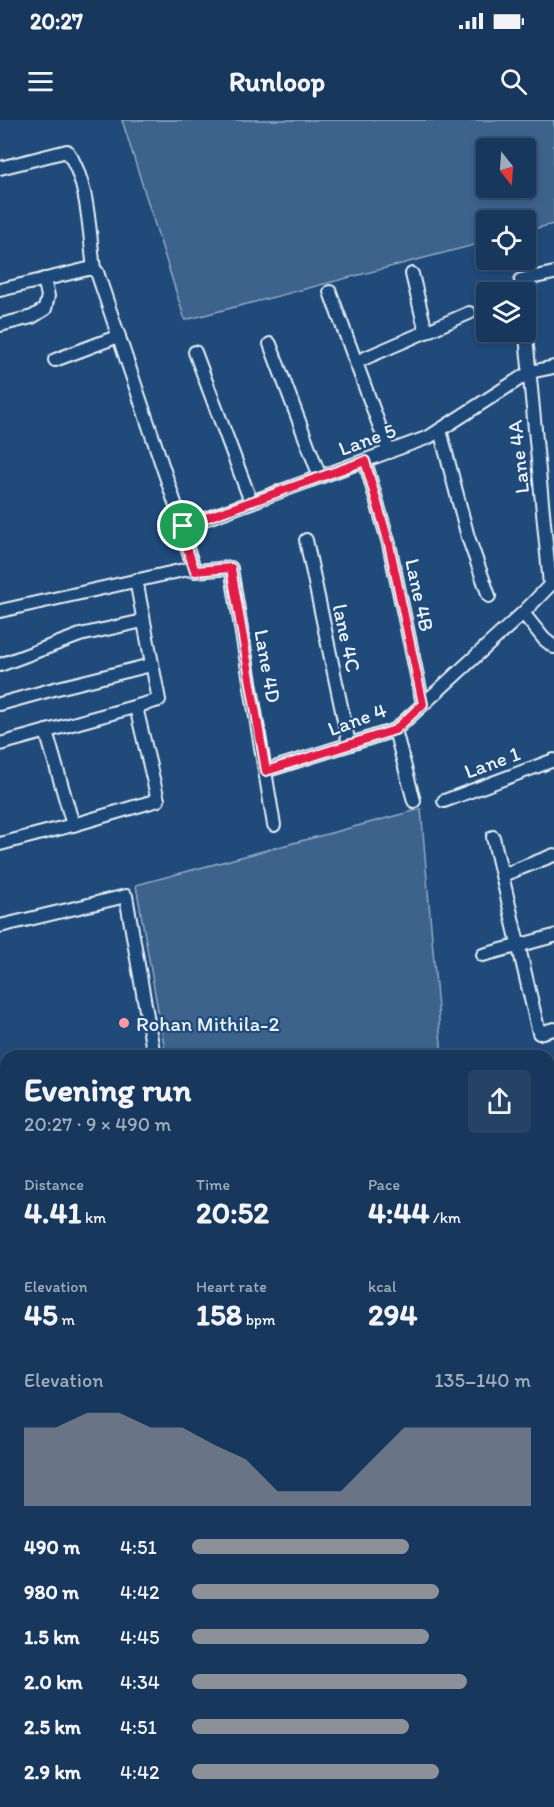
<!DOCTYPE html>
<html lang="en">
<head>
<meta charset="utf-8">
<style>
  body { margin:0; font-family:Itim,sans-serif; background:#244365; color:#f1f3f6; height:100vh; display:flex; flex-direction:column; font-size:22px; white-space:nowrap }
  * { box-sizing:border-box; margin:0 }
  p { font-size:20px; color:#9eacbb }
  .icon { flex:none; width:33px; height:33px; fill:none; stroke:currentColor; stroke-width:2; stroke-linecap:round; stroke-linejoin:round }
  .map { position:relative; flex:1; overflow:hidden }
  .drawer { position:absolute; left:0px; top:930px; width:555px; height:758px; display:flex; flex-direction:column; background:#17385c; border-radius:18px 18px 0 0; box-shadow:0 3px 9px #0003,0 0 0 2px #365272 }
  .drawer>* { flex:none }
  .needle { width:39px; rotate:163deg }
  .tools { position:absolute; left:476px; top:18px; display:grid; gap:12px }
  .tools a { display:grid; place-items:center; width:60px; height:60px; border-radius:6px; background:#17385c; box-shadow:0 3px 9px #0003,0 0 0 2px #365272; font-size:30px }
  .pin { position:absolute; display:grid; place-items:center; width:51px; height:51px; color:#fff; margin:-26px; border:3px solid #fff; border-radius:50%; box-shadow:0 2px 6px #0007 }
  .round { display:grid; place-items:center; flex:none; width:63px; height:63px; border-radius:6px; background:#244365 }
  .head { display:flex; align-items:center; justify-content:space-between; height:102px; padding:0 24px }
  h1 { font-size:33px; font-weight:800; line-height:45px }
  .figures { display:grid; grid-template-columns:repeat(3,1fr); gap:9px; height:102px; padding:6px 24px }
  .figures div { display:grid; align-content:center }
  .figures b { font-size:30px; font-weight:800 }
  .figures small { font-size:16px; font-weight:400 }
  .figures p { font-size:16px }
  .chart { height:168px; padding:12px 24px }
  .chart p { display:flex; justify-content:space-between }
  .chart svg { width:100%; height:108px; margin-top:6px; fill:#8c9099; opacity:.7 }
  ul { padding:0 24px; list-style:none; font-size:20px }
  li { display:grid; grid-template-columns:96px 72px 1fr; align-items:center; height:45px }
  li i { height:15px; border-radius:8px; background:#8c9099 }
  .status { display:flex; justify-content:space-between; align-items:center; height:42px; padding:0 30px; background:#17385c; direction:ltr }
  .status svg { height:16px; fill:currentColor }
  header { display:flex; justify-content:space-between; align-items:center; height:78px; padding:0 24px; background:#17385c; font-size:27px; font-weight:800 }
  .map>svg:first-child { display:block }
  .built { fill:#2e5683 }
  .green { fill:#3c628c; stroke:#92aac2; stroke-width:1.5; fill-rule:evenodd }
  .lines { fill:none; stroke-linecap:round; stroke-linejoin:round }
  .minor-casing { stroke:#e8f1f8; stroke-width:16 }
  .major-casing { stroke:#e8f1f8; stroke-width:20 }
  .minor { stroke:#1f4a7a; stroke-width:12 }
  .major { stroke:#1f4a7a; stroke-width:15 }
  .route-casing { stroke:#fff; stroke-width:12 }
  .route { stroke:#e11d48; stroke-width:8 }
  .poi-dot { fill:#ff9aa2; stroke:#1f4a7a; stroke-width:2 }
  .labels { text-anchor:middle; dominant-baseline:central; stroke-width:4.5; stroke-linejoin:round; paint-order:stroke }
  .street-label { font-size:21px; fill:#e8f1f8; stroke:#1f4a7a }
  .poi-label { font-size:21px; fill:#e8f1f8; stroke:#1f4a7a; text-anchor:start }
</style>
</head>
<body>
<div class="status"><b>20:27</b><svg viewBox="0 0 49 12"><path d="M0 12V9h3v3zM5 12V6h3v6zM10 12V3h3v9zM15 12V0h3v12zM26 1h20v11H26zM47 4h2v5h-2z"/></svg></div>
<header><svg class="icon" aria-label="menu" viewBox="0 0 24 24"><path d="M4 6h16M4 12h16M4 18h16"/></svg>Runloop<svg class="icon" aria-label="search" viewBox="0 0 24 24"><circle cx="10" cy="10" r="6"/><path d="M15 15l6 6"/></svg></header>
<div class="map">
<svg width="554" height="1687" viewBox="0 0 554 1687">
  <rect width="100%" height="100%" fill="#1f4a7a"/>
  <filter id="ink" filterUnits="userSpaceOnUse"><feTurbulence type="fractalNoise" baseFrequency=".0167" numOctaves="2"/><feDisplacementMap in="SourceGraphic" scale="12" xChannelSelector="R" yChannelSelector="G"/><feConvolveMatrix kernelMatrix="1 2 1 2 8 2 1 2 1" color-interpolation-filters="sRGB"/></filter>
  <g filter="url(#ink)">
    <path class="built" d="M6,1533V1682H76L77,1687H0V1534Z"/>
    <g class="green">
      <path d="M122,0H554V104L525,111V100H486V122L185,200ZM525,28V68H486V28Z"/>
      <path d="M421,689L442,936H166L136,765Z"/>
      <rect x="549" y="1064" width="5" height="376"/>
      <path d="M549,1469H554V1687H306L305,1682H549Z"/>
    </g>
    <g class="lines">
      <g class="minor-casing">
        <g id="minor">
          <path d="M0,48L67,31C89,61 89,113 94,149L97,152L183,407L186,425L195,451"/>
          <path d="M412,154L426,212"/>
          <path d="M0,170L88,149H94"/>
          <path d="M330,172L389,332"/>
          <path d="M522,172L521,160L554,153"/>
          <path d="M0,205L32,197L45,189L48,176L44,159"/>
          <path d="M525,206L550,465"/>
          <path d="M270,224L320,357"/>
          <path d="M195,232L251,382"/>
          <path d="M55,240L119,216"/>
          <path d="M356,242L469,193"/>
          <path d="M440,310L468,417L489,476"/>
          <path d="M365,341L389,424L423,584"/>
          <path d="M183,407L429,317L530,252L554,247"/>
          <path d="M306,420L349,624"/>
          <path d="M0,491L188,449L195,451L231,448L274,705"/>
          <path d="M523,493L544,519L554,527"/>
          <path d="M0,545L80,515L143,501"/>
          <path d="M0,584L54,569L151,545"/>
          <path d="M395,610L414,681"/>
          <path d="M46,611L73,705"/>
          <path d="M0,624L159,580L136,460"/>
          <path d="M265,651L395,610L523,493L554,461"/>
          <path d="M444,681L554,640"/>
          <path d="M493,717L539,913L554,909"/>
          <path d="M0,724L73,705L158,680L136,587"/>
          <path d="M503,755L554,735"/>
          <path d="M0,806L126,776L154,936"/>
          <path d="M483,835L554,816"/>
          <path d="M0,966L6,965"/>
          <path d="M549,1460H554"/>
          <path d="M0,1518L6,1517"/>
        </g>
      </g>
      <g class="major-casing">
        <g id="major">
          <path d="M0,1113L6,1146"/>
          <path d="M0,1206L6,1238"/>
          <path d="M87,1682L88,1687"/>
          <path d="M105,1682L106,1687"/>
        </g>
      </g>
      <use href="#minor" class="minor"/>
      <use href="#major" class="major"/>
    </g>
  </g>
  <g class="lines" filter="url(#ink)">
    <g class="route-casing">
      <path id="route" d="M365,341L389,424L423,584L395,610L266,651L231,448L195,451L186,425L183,406Z"/>
    </g>
    <use href="#route" class="route"/>
  </g>
  <circle class="poi-dot" cx="124" cy="903" r="6"/>
  <g class="labels">
    <g class="street-label">
      <text transform="translate(367 319) rotate(-20)">Lane 5</text>
      <text transform="translate(518 337) rotate(-96)">Lane 4A</text>
      <text transform="translate(420 475) rotate(78)">Lane 4B</text>
      <text transform="translate(347 518) rotate(78)">lane 4C</text>
      <text transform="translate(268 546) rotate(80)">Lane 4D</text>
      <text transform="translate(357 599) rotate(-20)">Lane 4</text>
      <text transform="translate(492 642) rotate(-20)">Lane 1</text>
    </g>
    <g class="poi-label">
      <text x="136" y="903">Rohan Mithila-2</text>
    </g>
  </g>
</svg>
<div class="tools">
<a><svg class="needle" viewBox="-14 -14 28 28"><path d="M0-13l5 13h-10z" fill="#e53935"/><path d="M0 13l5-13h-10z" fill="#9eacbb"/></svg></a>
<a><svg class="icon" aria-label="locate" viewBox="0 0 24 24"><circle cx="12" cy="12" r="6"/><path d="M12 2v4M12 18v4M2 12h4M18 12h4"/></svg></a>
<a><svg class="icon" aria-label="layers" viewBox="0 0 24 24"><path d="M12 4l9 5-9 5-9-5zM3 14l9 5 9-5"/></svg></a>
</div>
<div class="pin" style="left:183px;top:406px;background:#1e9e55"><svg class="icon" aria-label="arrive" viewBox="0 0 24 24"><path d="M6 21V4h12l-3 4 3 4H6"/></svg></div>
<section class="drawer">
<div class="head"><div><h1>Evening run</h1><p>20:27 · 9 × 490 m</p></div><a class="round"><svg class="icon" aria-label="share" viewBox="0 0 24 24"><path d="M12 15V3M7 8l5-5 5 5M5 13v7h14v-7"/></svg></a></div>
<div class="figures">
<div><p>Distance</p><b>4.41<small> km</small></b></div>
<div><p>Time</p><b>20:52</b></div>
<div><p>Pace</p><b>4:44<small> /km</small></b></div>
</div>
<div class="figures">
<div><p>Elevation</p><b>45<small> m</small></b></div>
<div><p>Heart rate</p><b>158<small> bpm</small></b></div>
<div><p>kcal</p><b>294</b></div>
</div>
<div class="chart"><p><span>Elevation</span>135–140 m</p>
<svg viewBox="0 0 160 44" preserveAspectRatio="none"><path d="M0 44V12L10 12L20 6L30 6L40 12L50 12L60 19L70 25L80 38L90 38L100 38L110 25L120 12L130 12L140 12L150 12L160 12V44z"/></svg>
</div>
<ul>
<li><b>490 m</b>4:51<i style="width:64%"></i></li>
<li><b>980 m</b>4:42<i style="width:73%"></i></li>
<li><b>1.5 km</b>4:45<i style="width:70%"></i></li>
<li><b>2.0 km</b>4:34<i style="width:81%"></i></li>
<li><b>2.5 km</b>4:51<i style="width:64%"></i></li>
<li><b>2.9 km</b>4:42<i style="width:73%"></i></li>
</ul>
</section>
</div>
</body>
</html>
